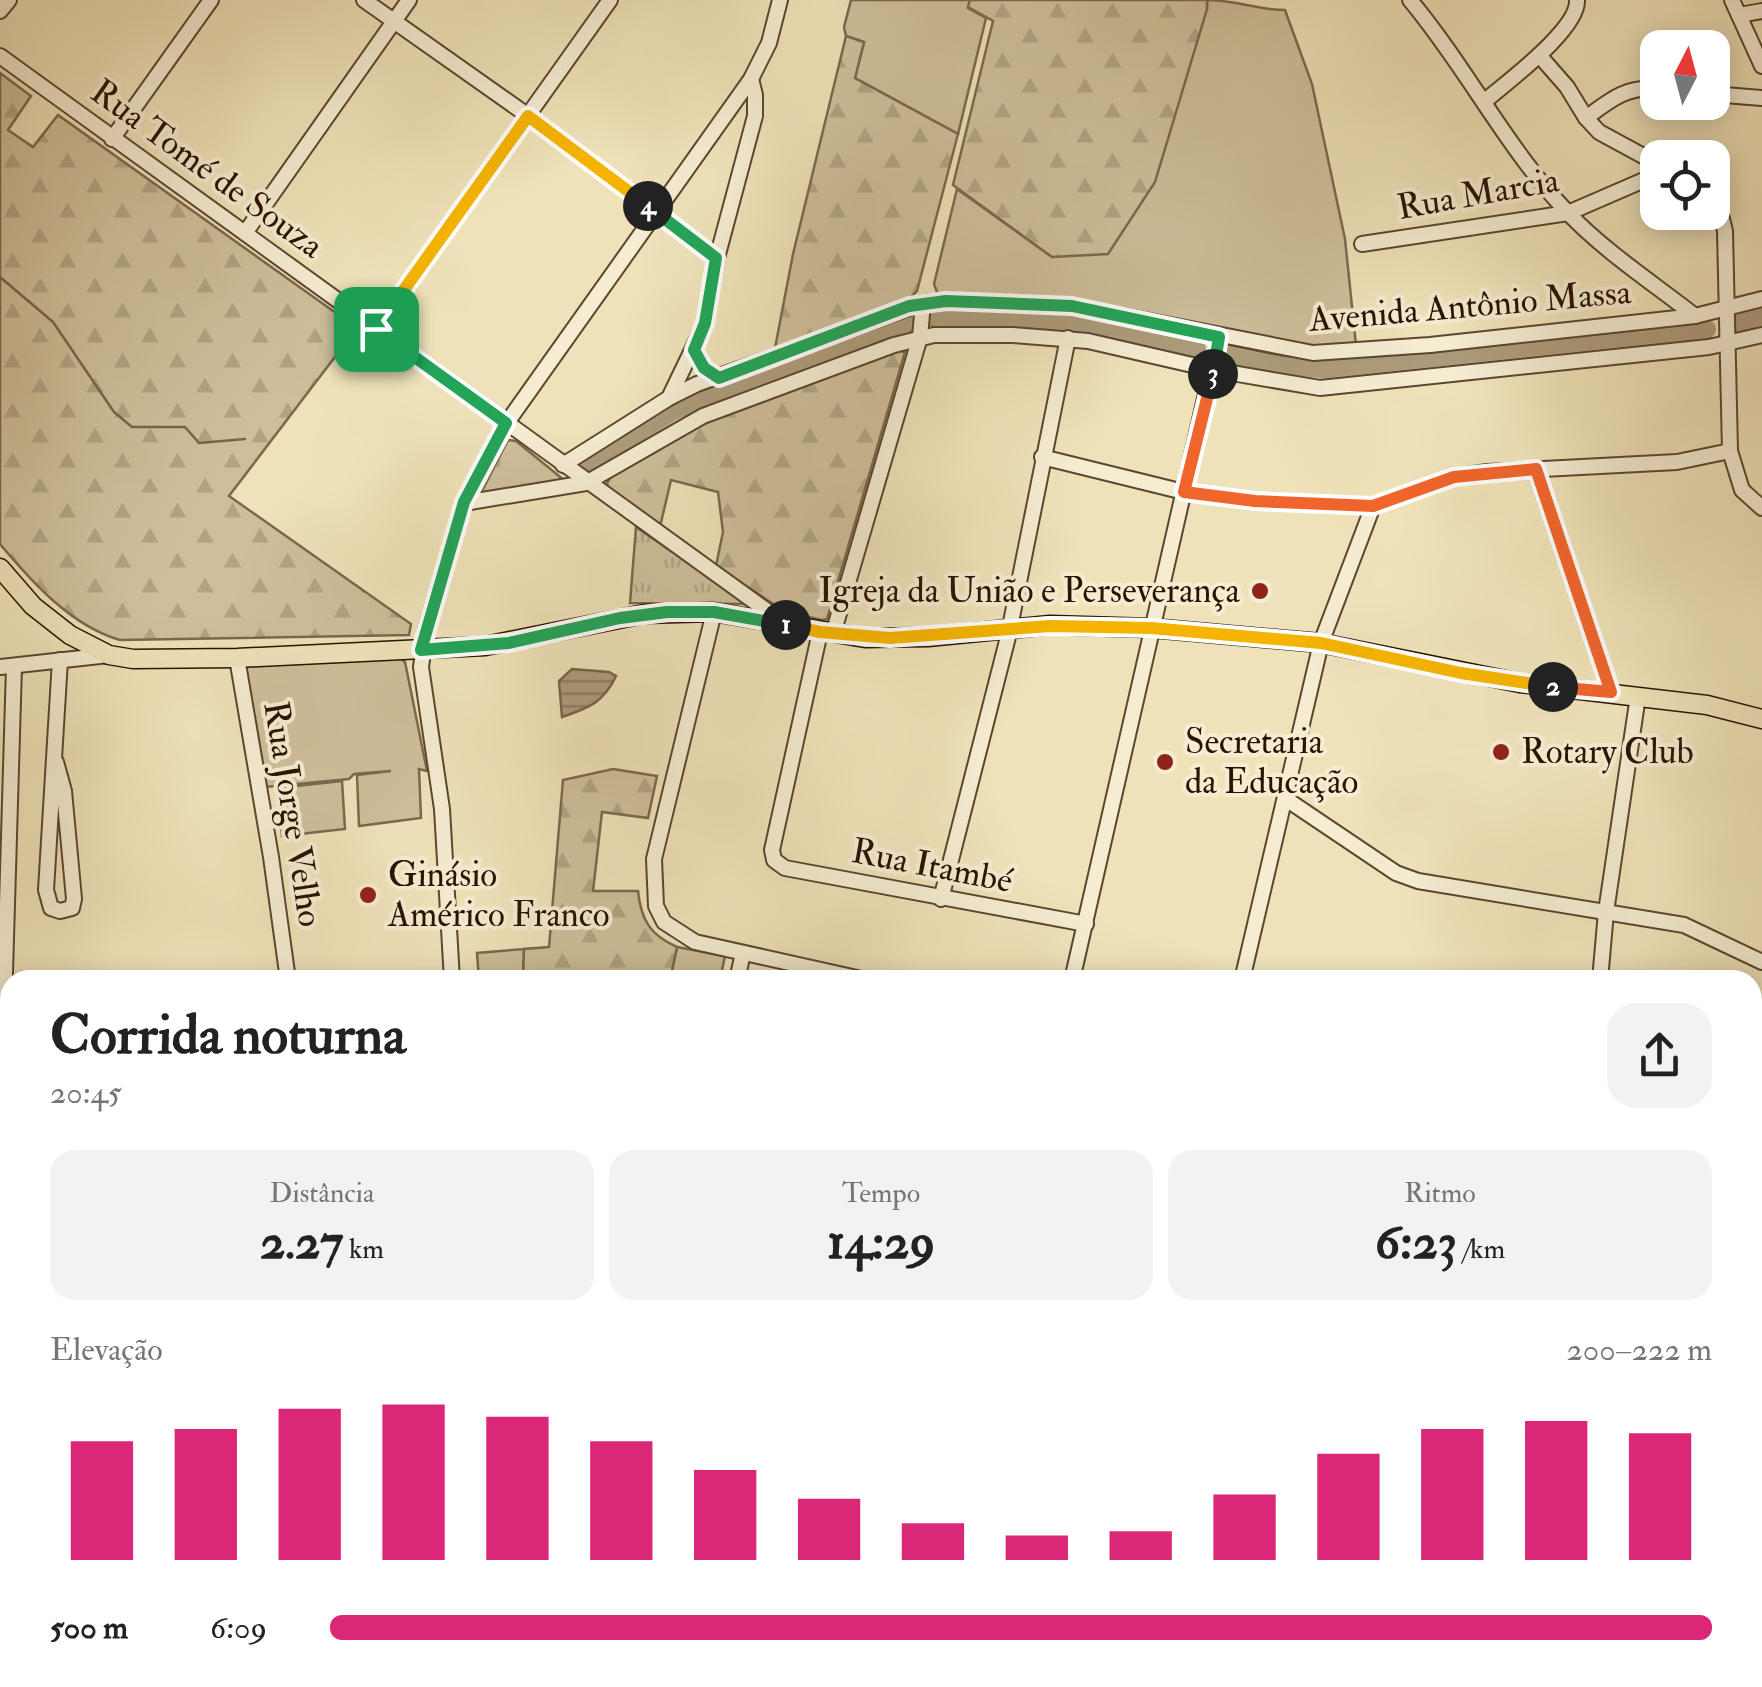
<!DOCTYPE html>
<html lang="pt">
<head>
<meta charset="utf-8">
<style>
  body { margin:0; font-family:"IM FELL Double Pica",serif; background:#f2f2f2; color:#222; height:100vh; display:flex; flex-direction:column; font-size:38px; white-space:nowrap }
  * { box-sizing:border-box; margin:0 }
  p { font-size:32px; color:#767676 }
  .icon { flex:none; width:55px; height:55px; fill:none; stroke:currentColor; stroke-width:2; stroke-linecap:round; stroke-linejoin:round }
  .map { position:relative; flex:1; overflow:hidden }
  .panel { position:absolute; left:0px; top:970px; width:1762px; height:718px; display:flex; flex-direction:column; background:#fff; border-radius:30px 30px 0 0; box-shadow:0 5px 25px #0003 }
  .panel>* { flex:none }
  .needle { width:65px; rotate:6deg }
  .buttons { position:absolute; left:1640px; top:30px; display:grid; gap:20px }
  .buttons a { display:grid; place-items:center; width:90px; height:90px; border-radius:20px; background:#fff; box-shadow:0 5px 25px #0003; font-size:50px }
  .pin { position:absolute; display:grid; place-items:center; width:85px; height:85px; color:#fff; margin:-42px; border-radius:20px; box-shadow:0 5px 15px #0006 }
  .km { position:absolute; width:50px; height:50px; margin:-25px; border-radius:50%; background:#222; color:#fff; font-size:28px; line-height:50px; text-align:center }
  .round { display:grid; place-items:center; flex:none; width:105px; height:105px; border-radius:30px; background:#f2f2f2 }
  .overview { display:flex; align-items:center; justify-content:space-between; height:170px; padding:0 50px }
  h1 { font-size:55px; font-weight:700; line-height:75px }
  .figures { display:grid; grid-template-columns:repeat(3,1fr); gap:15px; height:170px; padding:10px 50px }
  .figures div { display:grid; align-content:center; border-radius:25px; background:#f2f2f2; text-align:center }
  .figures b { font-size:50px; font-weight:700 }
  .figures small { font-size:28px; font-weight:400 }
  .figures p { font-size:28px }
  .chart { height:280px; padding:20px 50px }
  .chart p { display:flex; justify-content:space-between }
  .chart svg { width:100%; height:180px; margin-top:10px; stroke:#db2777; stroke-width:6 }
  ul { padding:0 50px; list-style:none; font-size:32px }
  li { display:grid; grid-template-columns:160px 120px 1fr; align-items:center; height:75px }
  li i { height:25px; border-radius:12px; background:#db2777 }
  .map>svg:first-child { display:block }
  .grass { fill:#cebf9a; stroke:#7c684e; stroke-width:2.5 }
  .forest { fill:url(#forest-firs); stroke:#7c684e; stroke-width:2.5 }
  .park { fill:url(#park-tufts); stroke:#7c684e; stroke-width:2.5 }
  .water { fill:url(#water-rules); stroke:#78644a; stroke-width:2.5 }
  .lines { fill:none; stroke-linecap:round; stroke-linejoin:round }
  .stream { stroke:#78644a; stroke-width:2.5 }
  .river { stroke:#ac9b7a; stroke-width:18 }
  .minor-casing { stroke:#5b462f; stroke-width:18 }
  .major-casing { stroke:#2a1201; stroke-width:21 }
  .minor { stroke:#f5ecd2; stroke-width:14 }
  .major { stroke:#efe2b9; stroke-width:18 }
  .split-1-casing { stroke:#fff; stroke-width:20 }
  .split-2-casing { stroke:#fff; stroke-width:20 }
  .split-3-casing { stroke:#fff; stroke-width:20 }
  .split-4-casing { stroke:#fff; stroke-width:20 }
  .split-5-casing { stroke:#fff; stroke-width:20 }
  .split-1 { stroke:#22a559; stroke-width:12 }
  .split-2 { stroke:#f5b400; stroke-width:12 }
  .split-3 { stroke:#f0652b; stroke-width:12 }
  .split-4 { stroke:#22a559; stroke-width:12 }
  .split-5 { stroke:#f5b400; stroke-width:12 }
  .poi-dot { fill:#8f2418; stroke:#f5ecd2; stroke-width:4 }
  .labels { text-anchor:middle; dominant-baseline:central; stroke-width:8; stroke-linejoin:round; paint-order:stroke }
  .street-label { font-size:35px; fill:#2a1201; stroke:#f5ecd2 }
  .poi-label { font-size:35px; fill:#2a1201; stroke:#f5ecd2; text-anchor:start }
</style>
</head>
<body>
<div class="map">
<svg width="1762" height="1687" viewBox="0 0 1762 1687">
  <defs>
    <pattern id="forest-firs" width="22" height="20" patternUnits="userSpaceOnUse" patternTransform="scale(2.5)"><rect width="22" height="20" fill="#cebf9a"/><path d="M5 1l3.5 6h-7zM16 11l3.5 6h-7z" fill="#b1a383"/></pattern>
    <pattern id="park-tufts" width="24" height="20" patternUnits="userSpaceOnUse" patternTransform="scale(2.5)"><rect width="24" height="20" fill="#cebf9a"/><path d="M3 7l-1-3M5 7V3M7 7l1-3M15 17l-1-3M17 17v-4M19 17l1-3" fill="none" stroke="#b1a383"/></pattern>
    <pattern id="water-rules" width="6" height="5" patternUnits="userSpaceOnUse" patternTransform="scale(2.5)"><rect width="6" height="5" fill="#ac9b7a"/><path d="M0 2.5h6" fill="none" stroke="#8c7d62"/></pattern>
  </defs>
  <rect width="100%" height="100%" fill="#efe2b9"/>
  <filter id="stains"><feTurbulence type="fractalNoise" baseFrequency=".002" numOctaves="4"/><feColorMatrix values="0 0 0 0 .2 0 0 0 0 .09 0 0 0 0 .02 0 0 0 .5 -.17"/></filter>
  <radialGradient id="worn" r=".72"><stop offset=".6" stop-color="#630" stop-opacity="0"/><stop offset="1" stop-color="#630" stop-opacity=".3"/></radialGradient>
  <g class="grass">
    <path d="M851,0H970L968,8L986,18L958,134L855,78L864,42L846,36L844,27Z"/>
    <path d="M1207,0C1236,0 1257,10 1285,10L1312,84L1345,239L1356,345L1317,347L1085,302L938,295L934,284L957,189L1052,257L1207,9Z"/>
    <path d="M932,309L1052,310L1091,315L1200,339L1204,349L1196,360L1059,331L934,328L929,321Z"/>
    <path d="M909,313L913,325L909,334L694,415L591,475L576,467V463L668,404L699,389Z"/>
    <path d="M1707,320L1713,328L1710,339L1353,379L1318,381L1221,365L1219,360L1225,344L1287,357L1334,358Z"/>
    <path d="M400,658L405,662L427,771L419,769L421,818L359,826L357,775L391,771L354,774L349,779L266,787L244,666Z"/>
    <path d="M342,781L345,829L282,836L278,788Z"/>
    <path d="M677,947L725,956L720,980H670Z"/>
    <path d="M524,949L523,980H479L477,953Z"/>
    <path d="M10,1338V1514L0,1512V1350Z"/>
  </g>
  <g class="forest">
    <path d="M970,0H1207V9L1155,182L1108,254L1052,257L953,185L993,21L968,7Z"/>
    <path d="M846,36L864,42L855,78L958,134L917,291L910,298L775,348L793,254Z"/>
    <path d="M0,73L31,96L8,130L33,147L58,115L357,328L229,496L411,624L409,635L120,640C71,626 32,582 0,544Z"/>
    <path d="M898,350L905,352L827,619L822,620L784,611L716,566L723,532L718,492L671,480L660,527L609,490L607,483L612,475L708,421Z"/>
    <path d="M613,769L657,776L648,818L602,812L593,891H638C641,920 650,935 677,947L670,980H523L524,949L549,947L563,780Z"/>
    <path d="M1,1081L10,1082V1338L0,1350Z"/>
    <path d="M0,1512L10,1514V1672L0,1673Z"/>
    <path d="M29,1678H183L182,1687H62Z"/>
  </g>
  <g class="park">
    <path d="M508,440L516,441L564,480L480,495Z"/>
    <path d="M636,527L748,604L630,603Z"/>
  </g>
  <path class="water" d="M572,669L609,672L616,676C604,702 589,708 562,717L559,681Z"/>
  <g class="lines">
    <path class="stream" d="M0,277L53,322L114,412L132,427H185L199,443L245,439"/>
    <g class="river">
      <path d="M935,317L1068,321L1197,349"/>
      <path d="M1733,325L1762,317"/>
      <path d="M1225,355L1279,366L1326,369L1707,329"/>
      <path d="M587,465L673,411L908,322"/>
    </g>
    <g class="minor-casing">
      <g id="minor">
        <path d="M364,0L527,115L717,258"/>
        <path d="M1410,0C1467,68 1508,151 1570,215C1607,253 1653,283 1695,316"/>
        <path d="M1732,0L1762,66"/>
        <path d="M0,11L9,0"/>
        <path d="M1739,15L1762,11"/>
        <path d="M1539,55L1567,87L1586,118L1599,132L1658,164"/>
        <path d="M0,56L781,621"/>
        <path d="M1712,94L1762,98"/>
        <path d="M1485,101C1508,81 1579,29 1577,0"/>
        <path d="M1586,118C1610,100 1626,86 1658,89"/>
        <path d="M112,139L211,0"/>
        <path d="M1712,198L1720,211L1725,231L1730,451L1742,490L1762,508"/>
        <path d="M245,233L409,0"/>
        <path d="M1362,244L1568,213L1658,174"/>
        <path d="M376,329L610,0"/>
        <path d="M695,350L704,368L719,378"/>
        <path d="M669,398L705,323L717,258L755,116V95L751,79"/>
        <path d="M1042,457L1184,492L1255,501L1373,506L1454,477L1487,472L1677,462L1730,451"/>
        <path d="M563,465L669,398L697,384L923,303L945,301L1073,306L1313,353L1430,345L1695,316L1762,299"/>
        <path d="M1535,469L1611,693"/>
        <path d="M464,503L586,483L703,416L894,345L934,335H1013L1088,341L1214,370L1320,388L1709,347L1762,335"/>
        <path d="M714,612L654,859L656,906L664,922L695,942L866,980"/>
        <path d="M820,632L772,850L774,860L785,868L1086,924"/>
        <path d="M833,634L920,337L923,303"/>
        <path d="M237,658L271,857L288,980"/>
        <path d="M0,667L109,655"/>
        <path d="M56,762L64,791L74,899L72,908L60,911L51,908L46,890L60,660"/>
        <path d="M1286,799L1396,873L1418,881L1684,925L1762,962"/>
        <path d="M941,899L1008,637L1068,338"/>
        <path d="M452,980L442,809L421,667L426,629L464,503L501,431L751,79L769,43L780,0"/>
        <path d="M737,980L743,953"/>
        <path d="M1072,980L1219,337"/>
        <path d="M1242,980L1321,643L1373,506"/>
        <path d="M1600,980L1606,912L1638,696"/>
        <path d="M2,1074L14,666"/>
        <path d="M1752,1284L1762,1249"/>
        <path d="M1752,1393L1762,1391"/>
        <path d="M1752,1422L1762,1433"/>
        <path d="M1752,1602L1762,1599"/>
        <path d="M1535,1678L1541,1687"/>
        <path d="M500,1687L502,1678"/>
        <path d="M621,1687L623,1678"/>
        <path d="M704,1687L705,1678"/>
        <path d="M786,1687L788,1678"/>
        <path d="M903,1687L904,1678"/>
        <path d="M1464,1687L1482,1678"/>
      </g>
    </g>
    <g class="major-casing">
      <path id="major" d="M0,568L33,606L70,635L109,655L133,659L237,658L485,646L644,614L714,612L865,638L928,637L1050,625L1151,628L1321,643L1520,683L1707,705L1762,719"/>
    </g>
    <use href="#minor" class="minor"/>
    <use href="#major" class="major"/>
  </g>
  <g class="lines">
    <g class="split-1-casing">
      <path id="split-1" d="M376,329L506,423L464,502L421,650L509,643L620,618L667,612H714L786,625"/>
    </g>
    <g class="split-2-casing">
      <path id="split-2" d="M786,625L820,632L890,638L1050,626L1151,628L1321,643L1461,673L1553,687"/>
    </g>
    <g class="split-3-casing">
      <path id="split-3" d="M1213,374L1184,492L1255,501L1373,506L1454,477L1536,469L1611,692L1553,687"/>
    </g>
    <g class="split-4-casing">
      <path id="split-4" d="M648,206L716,258L705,323L694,350L704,368L719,378L909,306L946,301L1072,306L1219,337L1213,374"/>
    </g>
    <g class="split-5-casing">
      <path id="split-5" d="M376,329L528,116L648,206"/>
    </g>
    <use href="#split-1" class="split-1"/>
    <use href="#split-2" class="split-2"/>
    <use href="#split-3" class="split-3"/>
    <use href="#split-4" class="split-4"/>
    <use href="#split-5" class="split-5"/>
  </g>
  <g class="poi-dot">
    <circle cx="1260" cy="591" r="10"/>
    <circle cx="1501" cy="752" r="10"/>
    <circle cx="1165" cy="762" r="10"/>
    <circle cx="368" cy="895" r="10"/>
  </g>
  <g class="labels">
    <g class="street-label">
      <text transform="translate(207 169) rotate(36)">Rua Tomé de Souza</text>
      <text transform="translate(1478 194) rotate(-10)">Rua Marcia</text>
      <text transform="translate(1470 306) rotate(-5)">Avenida Antônio Massa</text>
      <text transform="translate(293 814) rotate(81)">Rua Jorge Velho</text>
      <text transform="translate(932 866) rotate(11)">Rua Itambé</text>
    </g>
    <g class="poi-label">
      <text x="1240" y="591" text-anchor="end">Igreja da União e Perseverança</text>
      <text x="1185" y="742">Secretaria<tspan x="1185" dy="40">da Educação</tspan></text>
      <text x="1521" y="752">Rotary Club</text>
      <text x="388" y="875">Ginásio<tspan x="388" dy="40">Américo Franco</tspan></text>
    </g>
  </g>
  <rect width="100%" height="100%" filter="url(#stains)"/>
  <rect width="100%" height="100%" fill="url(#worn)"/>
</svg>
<div class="buttons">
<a><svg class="needle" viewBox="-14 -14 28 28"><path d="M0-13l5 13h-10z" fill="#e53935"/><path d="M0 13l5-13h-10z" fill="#767676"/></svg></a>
<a><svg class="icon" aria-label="locate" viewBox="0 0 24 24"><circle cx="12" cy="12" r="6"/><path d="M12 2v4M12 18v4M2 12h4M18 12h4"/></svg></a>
</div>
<div class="pin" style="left:376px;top:329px;background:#1e9e55"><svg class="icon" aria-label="arrive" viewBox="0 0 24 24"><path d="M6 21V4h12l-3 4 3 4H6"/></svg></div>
<b class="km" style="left:786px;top:625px">1</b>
<b class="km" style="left:1553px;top:687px">2</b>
<b class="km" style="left:1213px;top:374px">3</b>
<b class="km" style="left:648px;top:206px">4</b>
<section class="panel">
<div class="overview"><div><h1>Corrida noturna</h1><p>20:45</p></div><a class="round"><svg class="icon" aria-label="share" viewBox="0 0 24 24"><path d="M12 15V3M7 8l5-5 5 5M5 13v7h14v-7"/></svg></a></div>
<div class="figures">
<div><p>Distância</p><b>2.27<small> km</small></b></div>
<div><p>Tempo</p><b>14:29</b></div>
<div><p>Ritmo</p><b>6:23<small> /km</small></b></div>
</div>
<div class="chart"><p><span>Elevação</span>200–222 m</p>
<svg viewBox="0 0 160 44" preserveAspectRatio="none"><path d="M5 44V15M15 44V12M25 44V7M35 44V6M45 44V9M55 44V15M65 44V22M75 44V29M85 44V35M95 44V38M105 44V37M115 44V28M125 44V18M135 44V12M145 44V10M155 44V13"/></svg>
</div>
<ul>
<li><b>500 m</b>6:09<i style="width:100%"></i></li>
</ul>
</section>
</div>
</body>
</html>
